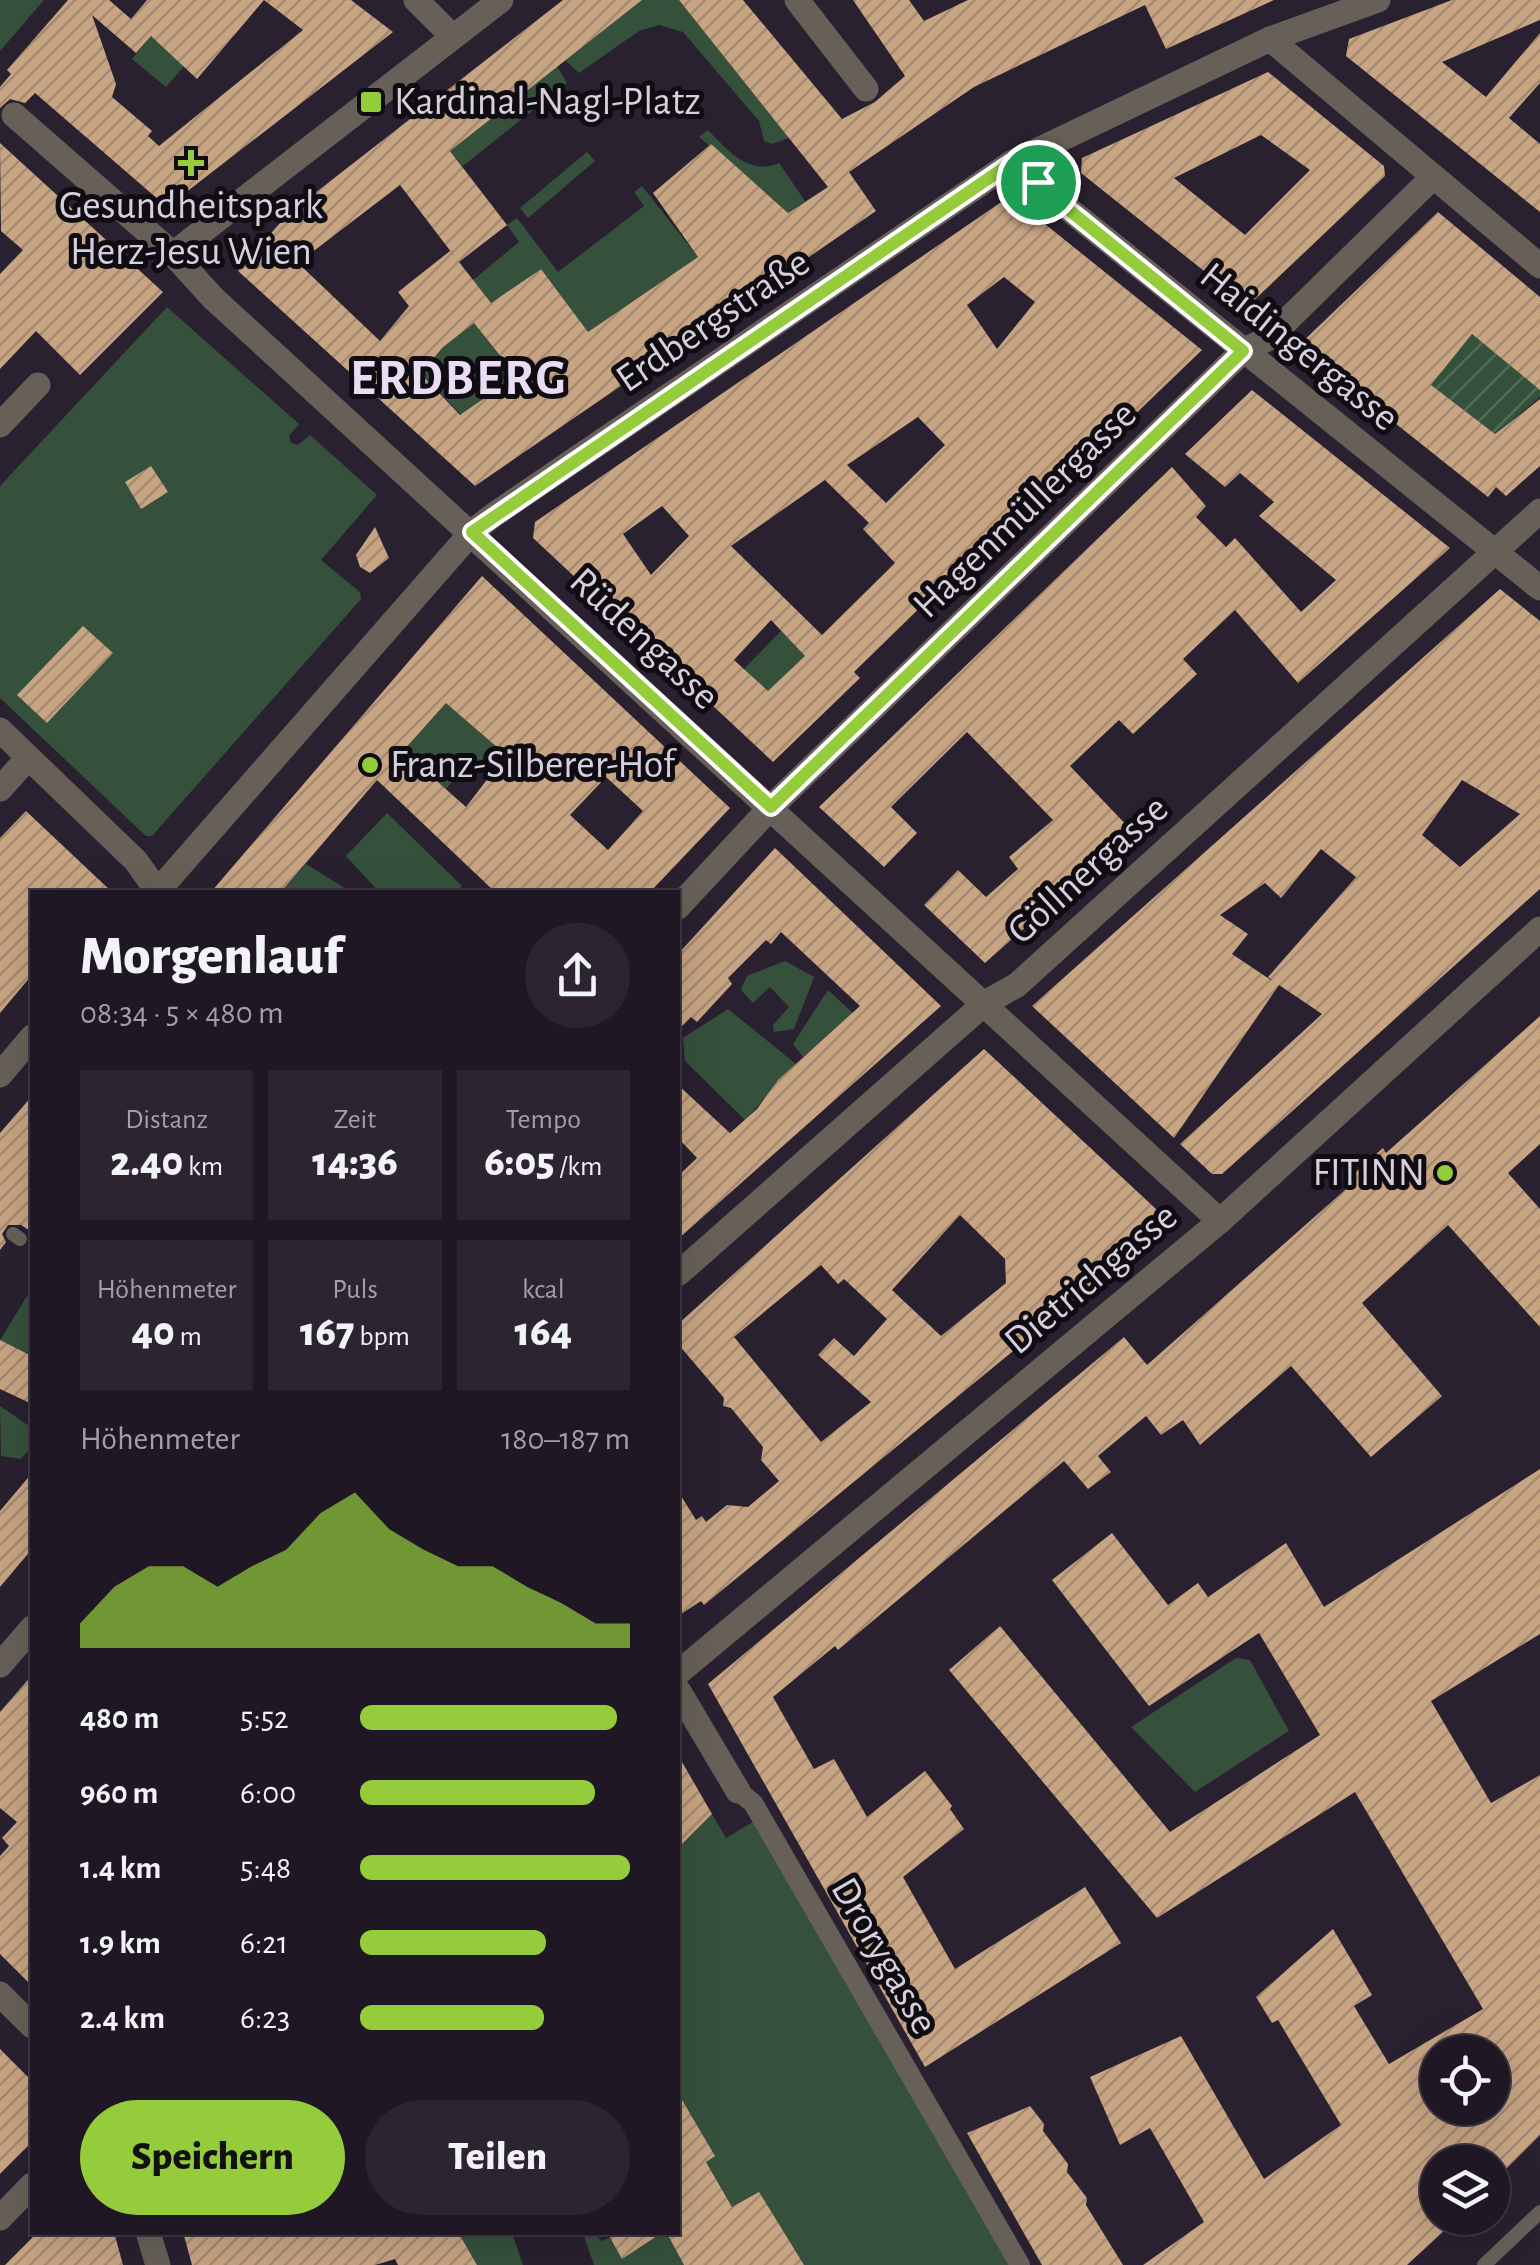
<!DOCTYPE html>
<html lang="de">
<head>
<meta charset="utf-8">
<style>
  body { margin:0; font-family:"Alegreya Sans",sans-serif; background:#2c2531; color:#f1f3f6; height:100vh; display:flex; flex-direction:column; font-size:38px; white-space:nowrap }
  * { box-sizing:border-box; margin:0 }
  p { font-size:32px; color:#a1a0a6 }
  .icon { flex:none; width:55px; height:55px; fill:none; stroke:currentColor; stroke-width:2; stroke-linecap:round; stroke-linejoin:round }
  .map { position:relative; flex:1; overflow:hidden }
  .sheet { position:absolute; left:30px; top:890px; width:650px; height:1345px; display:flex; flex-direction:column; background:#1f1824; border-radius:0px; box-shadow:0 10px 40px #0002,0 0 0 2px #3c3741 }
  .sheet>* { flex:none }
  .fabs { position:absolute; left:1420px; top:2035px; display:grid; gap:20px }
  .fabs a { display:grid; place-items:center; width:90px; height:90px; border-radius:50%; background:#1f1824; box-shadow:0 10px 40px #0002,0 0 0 2px #3c3741; font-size:50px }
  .pin { position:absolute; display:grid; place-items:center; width:85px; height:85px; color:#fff; margin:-42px; border:5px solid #fff; border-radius:50%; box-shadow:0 2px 10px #0007 }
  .round { display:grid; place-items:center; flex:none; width:105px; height:105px; border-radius:52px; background:#2c2531 }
  .headline { display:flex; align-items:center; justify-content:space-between; height:170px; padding:0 50px }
  h1 { font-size:55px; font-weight:800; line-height:75px }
  .metrics { display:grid; grid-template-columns:repeat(3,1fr); gap:15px; height:170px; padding:10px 50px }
  .metrics div { display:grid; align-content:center; border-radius:0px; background:#2c2531; text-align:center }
  .metrics b { font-size:42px; font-weight:800 }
  .metrics small { font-size:28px; font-weight:400 }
  .metrics p { font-size:28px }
  .chart { height:280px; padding:20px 50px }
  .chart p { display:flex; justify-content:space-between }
  .chart svg { width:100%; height:180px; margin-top:10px; fill:#94cc3c; opacity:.7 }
  .primary-button { display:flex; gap:20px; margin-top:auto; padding:20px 50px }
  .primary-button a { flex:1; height:115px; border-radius:60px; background:#94cc3c; color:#111; font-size:40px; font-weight:800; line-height:115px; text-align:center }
  .primary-button a+a { background:#2c2531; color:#f1f3f6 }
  ul { padding:0 50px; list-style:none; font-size:32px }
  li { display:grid; grid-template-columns:160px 120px 1fr; align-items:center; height:75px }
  li i { height:25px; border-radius:12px; background:#94cc3c }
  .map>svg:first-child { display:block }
  .green { fill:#35513c }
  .garden { fill:url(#garden-furrows) }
  .building { fill:url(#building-hatch); fill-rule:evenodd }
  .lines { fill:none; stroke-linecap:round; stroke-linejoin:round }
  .service { stroke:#666058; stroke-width:14 }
  .pedestrian { stroke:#666058; stroke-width:20 }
  .minor { stroke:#666058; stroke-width:25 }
  .tertiary { stroke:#666058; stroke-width:25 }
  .route-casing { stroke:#fff; stroke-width:20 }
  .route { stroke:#94cc3c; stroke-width:12 }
  .poi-dot { fill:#94cc3c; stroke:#100c13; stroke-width:4 }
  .labels { text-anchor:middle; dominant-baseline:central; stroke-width:10; stroke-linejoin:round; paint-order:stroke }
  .poi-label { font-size:40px; fill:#d6d0db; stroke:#100c13; text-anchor:start }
  .street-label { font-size:40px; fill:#d6d0db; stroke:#100c13 }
  .district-label { font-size:50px; font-weight:bold; letter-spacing:2.5px; fill:#e9ddf3; stroke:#100c13 }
</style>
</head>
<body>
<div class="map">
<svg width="1540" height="2265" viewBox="0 0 1540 2265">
  <defs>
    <pattern id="garden-furrows" width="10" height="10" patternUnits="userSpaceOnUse" patternTransform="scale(2.5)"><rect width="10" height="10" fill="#35513c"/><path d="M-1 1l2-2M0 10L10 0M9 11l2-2" fill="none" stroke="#526958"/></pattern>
    <pattern id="building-hatch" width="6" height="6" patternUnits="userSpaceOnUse" patternTransform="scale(2.5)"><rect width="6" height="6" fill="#c7a482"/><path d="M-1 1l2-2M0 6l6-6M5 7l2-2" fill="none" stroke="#a58a72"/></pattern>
  </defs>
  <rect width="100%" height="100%" fill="#292030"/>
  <g class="green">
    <path d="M0,0H44L0,51Z"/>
    <path d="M642,0H679L792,137L772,144L764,141L759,121L683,32L659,25L639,31L579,73L565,60Z"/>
    <path d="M151,36L185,65L166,87L132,59Z"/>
    <path d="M557,66L567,83L463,166L450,151Z"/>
    <path d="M708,130C728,150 748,176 779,163L805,201L783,216L774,200L699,137Z"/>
    <path d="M587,152L595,161L528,218L520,208Z"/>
    <path d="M642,186L698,257L588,332L541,269L491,303L473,280L519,242L507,225L517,218L558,272L644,206L634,192Z"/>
    <path d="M167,307L299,424L289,436L291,443L298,445L310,435L377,495L321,560L360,592L361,599L152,836H146L0,698V486Z"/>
    <path d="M474,323L513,373L503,380L505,384L473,427L421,374L442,348Z"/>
    <path d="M781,631L809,659L768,692L744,669Z"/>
    <path d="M447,702L495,746L478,764L469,763L446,789L403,751Z"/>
    <path d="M387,813L462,886L457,892H379L346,856Z"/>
    <path d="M306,864L351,892H281Z"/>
    <path d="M785,961L814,977L794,1029L774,1032L773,1025L789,1007L770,987L753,1003L741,990L747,976Z"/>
    <path d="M828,990L853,1013L803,1057L793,1044Z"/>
    <path d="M728,1009L796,1064L745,1120L685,1061L683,1038Z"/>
    <path d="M32,1288V1346L27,1353L0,1340Z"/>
    <path d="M0,1406L29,1426L32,1422V1446L21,1459L1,1456Z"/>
    <path d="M1236,1658L1250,1660L1289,1731L1195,1792L1131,1727Z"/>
    <path d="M712,1814L726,1838L756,1820L1011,2265H804L732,2207L706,2162L714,2155L678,2093V1848Z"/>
    <path d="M458,2233H512L523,2265H477Z"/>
    <path d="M583,2233H595L601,2241L623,2233H666L684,2265H594Z"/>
  </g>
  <path class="garden" d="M1472,334L1527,379L1540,365V397L1495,434L1431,385Z"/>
  <g class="building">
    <path d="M68,0H109L131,19L147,0H351L393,32L167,207L35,93L25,103L10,99L0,108V87L11,74L7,70ZM264,0L303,30L159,146L148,136L152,131L112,97L116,84L92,15L136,53L151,36L197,79Z"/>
    <path d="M563,0H642L450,151L507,225L459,262L491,303L541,269L588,332L698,257L653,193L711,144L788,213L828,187L679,0H743L842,119L875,102L905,76L853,0H909L924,21L968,0H1274L1166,49L1145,5L974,87L849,172L876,211L475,486L238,271L288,214ZM400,185L455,257L450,251L398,292L409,306L380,341L298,263ZM474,323L513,372L503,380L505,384L460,415L421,374L442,348Z"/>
    <path d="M1452,0H1540V20L1442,62L1486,97L1540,33V83L1509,118L1540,144V212L1346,56L1349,39Z"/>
    <path d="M1268,72L1384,166L1385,176L1248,306L1081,173L1082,158ZM1261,135L1310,170L1245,235L1174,178Z"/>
    <path d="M0,143L163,292L80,375L36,331L0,369V274L23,250L1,231Z"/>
    <path d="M1010,196L1202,350L944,598L937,591L854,672L860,678L773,762L533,538L535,522ZM1004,277L1035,302L997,349L967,305ZM918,417L945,445L886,503L847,465ZM825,480L869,523L863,529L895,563L822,635L731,546ZM662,506L689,536L651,575L623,534ZM771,620L805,656L768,691L734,660Z"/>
    <path d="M1438,212L1540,297V390L1472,334L1431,385L1495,434L1540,399V466L1506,496L1496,487L1488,497L1298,346Z"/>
    <path d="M1252,390L1450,548L1298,683L1235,610L1183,659L1197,674L1133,734L1119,720L1070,766L1133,832L985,963L924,905L958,870L986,897L1018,869L1009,857L1053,820L967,732L891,807L917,833L884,867L819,807L1172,467L1206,506L1196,517L1226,547L1235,538L1301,612L1336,580L1259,516L1274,502L1240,473L1225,487L1185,454Z"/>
    <path d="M151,466L168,492L141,509L125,482Z"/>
    <path d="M375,527L389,558L370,573L360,567L356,555Z"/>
    <path d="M482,576L730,808L650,892H495L377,780L281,892H211ZM446,703L506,755L466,807L403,751ZM606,777L643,811L608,850L570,815Z"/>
    <path d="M1500,589L1540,621V889L1222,1174H1212L1180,1144L1322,1014L1279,985L1174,1138L1032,1006ZM1462,780L1520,814L1460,867L1422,835ZM1321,849L1356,877L1268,977L1274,982L1232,954L1248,934L1220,915L1265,883L1281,898Z"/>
    <path d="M83,626L113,653L47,723L17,695Z"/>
    <path d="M26,811L112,892H32V975L0,1013V838Z"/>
    <path d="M775,848L941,1006L678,1239V1176L697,1158L678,1138V1085L730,1133L757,1109L778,1080L860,1006L781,932L771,944L766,940L728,978L732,984L697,1022L691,1017L678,1030V954Z"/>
    <path d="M1540,1016V1144L1508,1173L1540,1209V1327L1448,1225L1362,1303L1442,1396L1371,1457L1291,1366L1200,1445L1183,1420L1161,1435L1146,1416L1098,1456L1111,1472L1088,1489L1064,1461L838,1650L835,1646L773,1697L814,1769L834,1759L867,1817L925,1771L952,1806L950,1809L964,1829L903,1877L955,1969L1085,1887L1121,1943L925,2067L708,1684L1124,1337L1147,1365L1354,1182L1349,1178L1383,1148L1386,1153Z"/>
    <path d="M984,1049L1170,1222L704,1605L701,1601L678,1616V1491L696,1520L702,1516L706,1522L727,1505L748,1507L779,1481L761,1460L763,1447L731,1408L723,1406L724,1398L678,1344V1324ZM960,1215L1005,1259L1006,1283L941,1336L892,1290ZM821,1265L838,1284L844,1279L887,1319L854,1356L834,1338L818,1355L871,1402L821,1442L734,1337Z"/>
    <path d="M32,1096V1232L21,1225H8L2,1234L6,1242L0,1250V1133Z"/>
    <path d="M0,1340L32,1356V1404L0,1389Z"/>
    <path d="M1540,1469V1634L1431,1701L1491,1803L1540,1775V2135L1492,2183V2162H1438V2218H1458L1407,2265H1143L1204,2222L1150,2128L1120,2145L1090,2077L1181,2036L1264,2179L1341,2125L1278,2020L1272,2023L1256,1997L1333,1929L1372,1995L1354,2006L1389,2064L1483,2009L1355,1792L1157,1918L949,1670L1000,1626L1170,1832L1320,1735L1259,1633L1149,1706L1052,1580L1112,1533L1168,1605L1198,1583L1208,1597L1286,1543L1324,1607ZM1438,2052H1492V2108H1438Z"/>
    <path d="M32,1473V1549L0,1587V1511Z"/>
    <path d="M32,1675V1805L25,1813L32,1806V1986L0,1954V1856L9,1846L2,1838L17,1822L0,1808V1712Z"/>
    <path d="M678,1755L712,1814L678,1848Z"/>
    <path d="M0,2049L32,2081V2142L0,2174Z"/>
    <path d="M678,2093L715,2156L706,2162L732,2207L759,2192L804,2265H684L666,2232H678Z"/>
    <path d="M1030,2106L1044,2124L1043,2131L1068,2164L1067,2172L1087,2198L1086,2205L1123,2265H1042L967,2133Z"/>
    <path d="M38,2232H114L123,2265H5Z"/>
    <path d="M183,2232H458L477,2265H398L395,2259L375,2265H192Z"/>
    <path d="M607,2232H663L622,2259Z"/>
  </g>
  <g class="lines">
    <g class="service">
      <path d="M13,1234L20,1239"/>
      <path d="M1484,2265L1540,2212"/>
    </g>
    <path class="pedestrian" d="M738,1791L753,1803L1020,2265"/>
    <g class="minor">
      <path d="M416,0L452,36"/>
      <path d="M797,0L866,89"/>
      <path d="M1270,39L1540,266"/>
      <path d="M14,115L173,254L213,298L1220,1221"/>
      <path d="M1011,163L1540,588"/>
      <path d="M173,254L501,0"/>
      <path d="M0,425L38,385"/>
      <path d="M0,730L136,861L158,892"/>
      <path d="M0,789L28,758"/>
      <path d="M678,907L771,807L1243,351L1269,338L1433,177"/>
      <path d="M678,1274L985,1003L1017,985L1540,511"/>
      <path d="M0,1665L32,1628"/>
      <path d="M678,1673L1220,1221L1540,929"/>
      <path d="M678,1690L738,1791"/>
      <path d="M0,1994L32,2026"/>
      <path d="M0,2218L32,2185"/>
      <path d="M148,2232L158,2265"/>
    </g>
    <g class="tertiary">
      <path d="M157,892L472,532L495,514L1011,163L1270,39L1378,0"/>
      <path d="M0,1075L32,1037"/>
    </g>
  </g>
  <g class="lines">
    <g class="route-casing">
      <path id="route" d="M1011,163L1243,351L771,807L472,532Z"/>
    </g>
    <use href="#route" class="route"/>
  </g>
  <g class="poi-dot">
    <rect x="359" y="90" width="24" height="24" rx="5"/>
    <path d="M186 148h10v10h10v10h-10v10h-10v-10h-10v-10h10z"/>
    <circle cx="370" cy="765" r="10"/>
    <circle cx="1445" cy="1173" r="10"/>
  </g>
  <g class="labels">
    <g class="poi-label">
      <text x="394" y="102">Kardinal-Nagl-Platz</text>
      <text x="191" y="206" text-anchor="middle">Gesundheitspark<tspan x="191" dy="46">Herz-Jesu Wien</tspan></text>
      <text x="390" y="765">Franz-Silberer-Hof</text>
      <text x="1425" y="1173" text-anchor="end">FITINN</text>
    </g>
    <g class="street-label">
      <text transform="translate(713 321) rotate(-34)">Erdbergstraße</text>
      <text transform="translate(1299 347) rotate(39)">Haidingergasse</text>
      <text transform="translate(1025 510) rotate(-44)">Hagenmüllergasse</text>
      <text transform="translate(644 639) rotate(43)">Rüdengasse</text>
      <text transform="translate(1088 870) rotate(-42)">Göllnergasse</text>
      <text transform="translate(1091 1279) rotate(-40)">Dietrichgasse</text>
      <text transform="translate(884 1956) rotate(60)">Drorygasse</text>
    </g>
    <g class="district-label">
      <text x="459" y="379">ERDBERG</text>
    </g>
  </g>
</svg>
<div class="fabs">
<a><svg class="icon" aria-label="locate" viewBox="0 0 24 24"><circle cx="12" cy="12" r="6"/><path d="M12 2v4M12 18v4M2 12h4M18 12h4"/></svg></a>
<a><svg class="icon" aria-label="layers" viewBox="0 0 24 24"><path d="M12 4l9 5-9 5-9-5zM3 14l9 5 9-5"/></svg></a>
</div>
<div class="pin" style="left:1038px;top:182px;background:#1e9e55"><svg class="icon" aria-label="arrive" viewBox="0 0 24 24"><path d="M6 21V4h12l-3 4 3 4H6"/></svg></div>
<section class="sheet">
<div class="headline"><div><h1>Morgenlauf</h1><p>08:34 · 5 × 480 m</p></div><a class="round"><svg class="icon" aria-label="share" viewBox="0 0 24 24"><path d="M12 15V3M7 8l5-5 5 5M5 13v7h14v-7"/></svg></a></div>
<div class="metrics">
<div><p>Distanz</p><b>2.40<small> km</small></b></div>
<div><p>Zeit</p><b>14:36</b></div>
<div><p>Tempo</p><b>6:05<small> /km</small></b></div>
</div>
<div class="metrics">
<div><p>Höhenmeter</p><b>40<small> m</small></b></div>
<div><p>Puls</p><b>167<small> bpm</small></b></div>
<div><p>kcal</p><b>164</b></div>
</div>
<div class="chart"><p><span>Höhenmeter</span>180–187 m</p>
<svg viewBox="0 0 160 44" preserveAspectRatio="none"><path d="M0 44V38L10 29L20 24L30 24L40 29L50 24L60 20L70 11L80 6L90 15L100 20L110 24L120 24L130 29L140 33L150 38L160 38V44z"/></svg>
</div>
<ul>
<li><b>480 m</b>5:52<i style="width:95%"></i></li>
<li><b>960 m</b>6:00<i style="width:87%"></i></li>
<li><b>1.4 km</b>5:48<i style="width:100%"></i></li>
<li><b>1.9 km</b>6:21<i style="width:69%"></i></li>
<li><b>2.4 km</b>6:23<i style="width:68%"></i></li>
</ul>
<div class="primary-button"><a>Speichern</a><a>Teilen</a></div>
</section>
</div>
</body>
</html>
